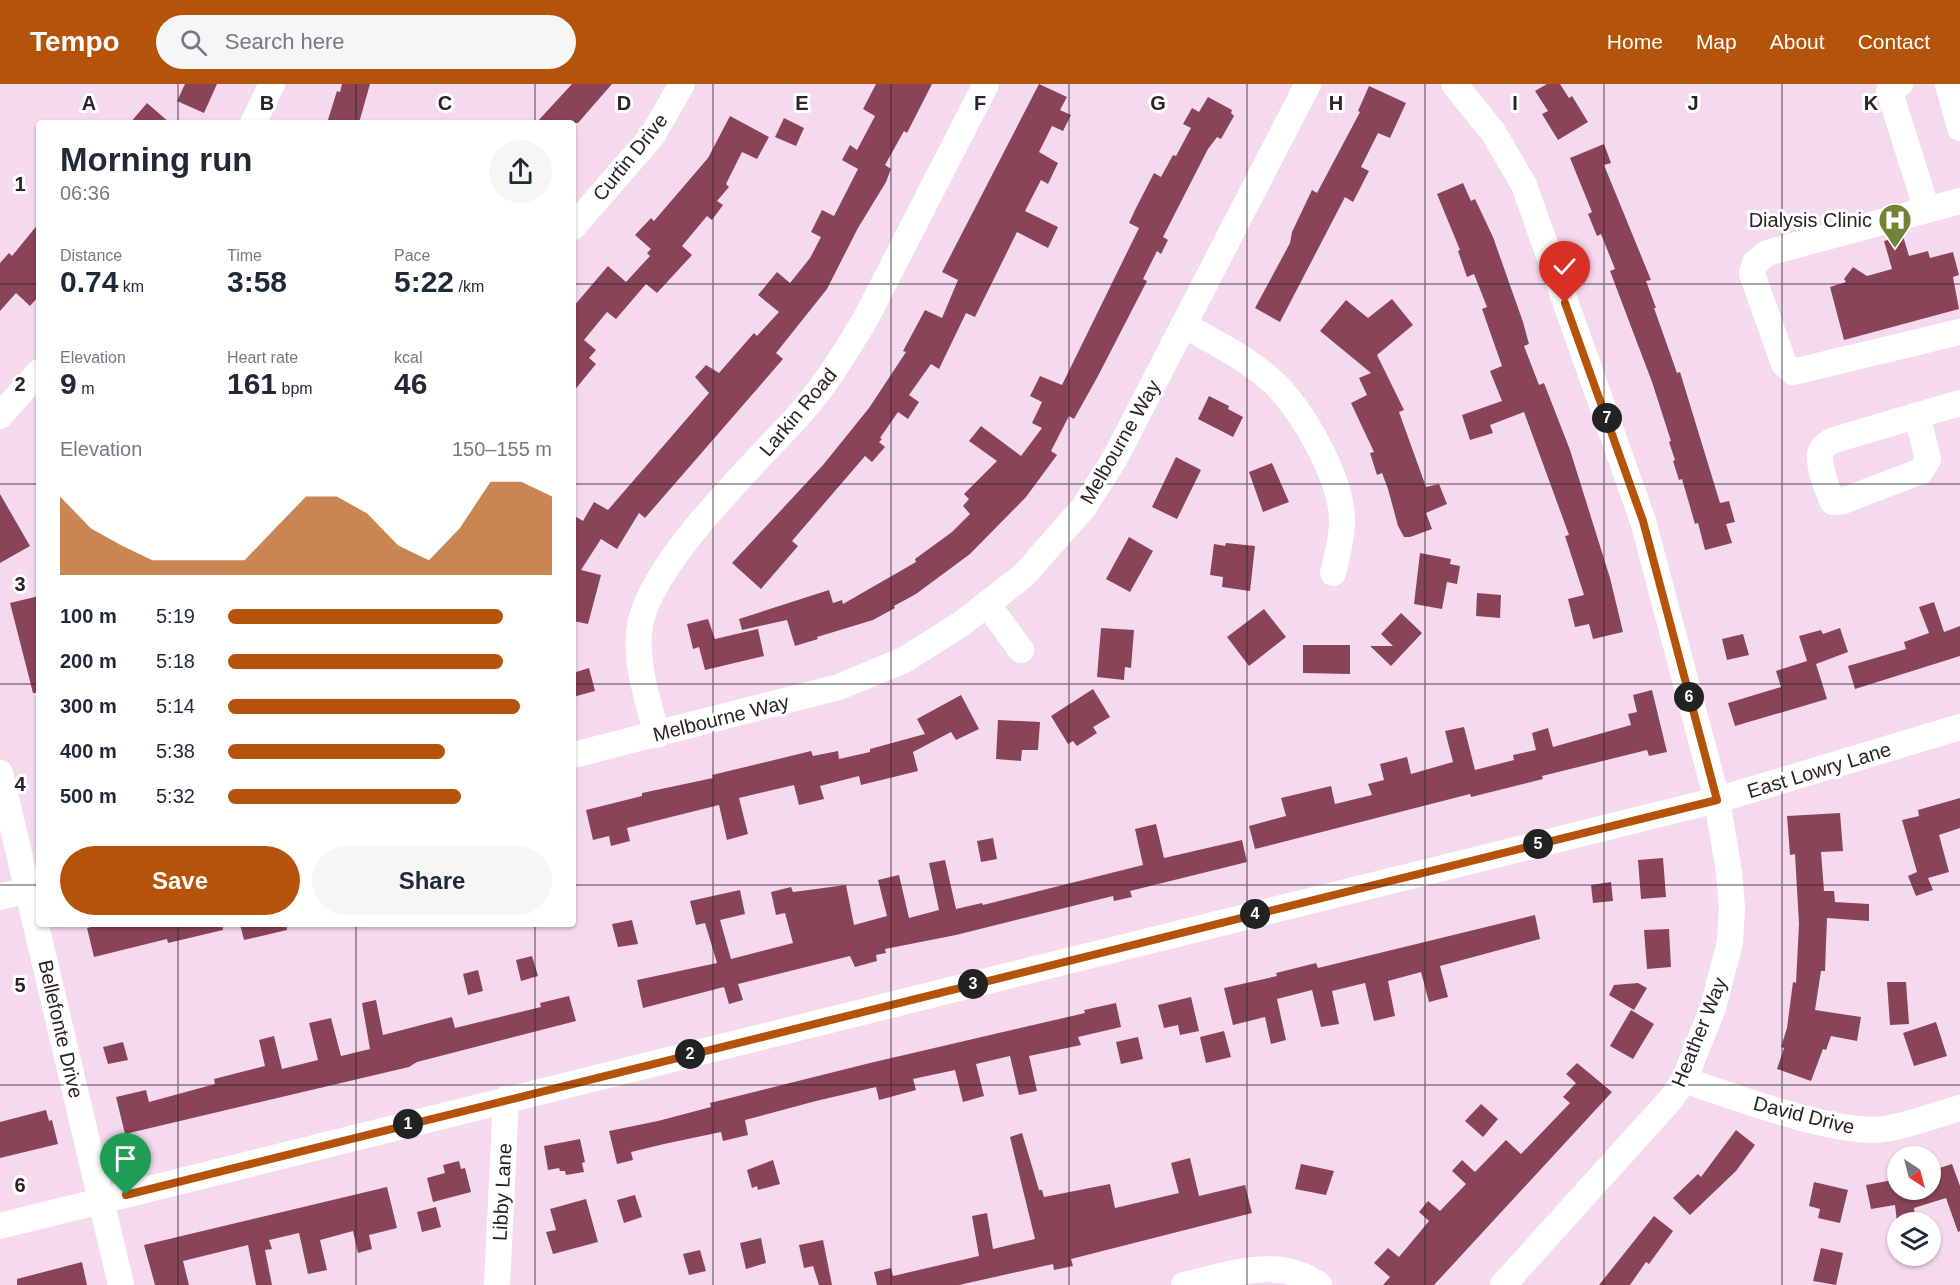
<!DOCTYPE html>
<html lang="en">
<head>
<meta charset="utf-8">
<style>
  body { margin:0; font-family:Arial,sans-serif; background:#f6f6f7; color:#1f2937; height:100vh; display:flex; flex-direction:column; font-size:22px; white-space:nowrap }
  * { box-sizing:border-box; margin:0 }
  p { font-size:20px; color:#747a83 }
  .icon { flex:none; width:33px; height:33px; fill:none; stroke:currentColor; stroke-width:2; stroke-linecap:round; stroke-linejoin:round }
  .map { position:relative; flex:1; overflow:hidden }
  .details { position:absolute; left:36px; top:36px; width:540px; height:807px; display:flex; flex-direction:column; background:#fff; border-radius:6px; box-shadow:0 2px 4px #0004 }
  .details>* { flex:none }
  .needle { width:39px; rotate:144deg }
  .controls { position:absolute; left:1887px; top:1062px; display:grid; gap:12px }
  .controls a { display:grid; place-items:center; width:54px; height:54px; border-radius:50%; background:#fff; box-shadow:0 2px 4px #0004; font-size:30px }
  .pin { position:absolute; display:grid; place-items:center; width:51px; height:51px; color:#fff; margin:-62px -26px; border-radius:50% 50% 50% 0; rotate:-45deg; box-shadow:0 0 6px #0007 }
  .pin .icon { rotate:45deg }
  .km { position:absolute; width:30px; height:30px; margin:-15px; border-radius:50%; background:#222; color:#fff; font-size:16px; line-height:30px; text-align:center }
  .round { display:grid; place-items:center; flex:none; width:63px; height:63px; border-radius:32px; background:#f6f6f7 }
  .headline { display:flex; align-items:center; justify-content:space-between; height:102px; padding:0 24px }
  h1 { font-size:33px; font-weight:600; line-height:45px }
  .metrics { display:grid; grid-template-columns:repeat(3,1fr); gap:9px; height:102px; padding:6px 24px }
  .metrics div { display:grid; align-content:center }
  .metrics b { font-size:30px; font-weight:600 }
  .metrics small { font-size:16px; font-weight:400 }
  .metrics p { font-size:16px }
  .chart { height:168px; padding:12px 24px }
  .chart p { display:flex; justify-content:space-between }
  .chart svg { width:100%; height:108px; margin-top:6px; fill:#b45309; opacity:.7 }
  .action { display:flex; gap:12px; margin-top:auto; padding:12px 24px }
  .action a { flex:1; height:69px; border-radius:36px; background:#b45309; color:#fff; font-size:24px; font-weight:600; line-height:69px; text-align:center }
  .action a+a { background:#f6f6f7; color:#1f2937 }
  ul { padding:0 24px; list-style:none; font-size:20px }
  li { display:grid; grid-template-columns:96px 72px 1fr; align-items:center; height:45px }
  li i { height:15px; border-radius:8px; background:#b45309 }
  header { display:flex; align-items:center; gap:36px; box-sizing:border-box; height:84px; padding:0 30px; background:#b45309; color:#fff }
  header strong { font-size:28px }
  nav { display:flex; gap:33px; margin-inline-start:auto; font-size:21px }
  .search { width:420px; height:54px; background:#f6f6f7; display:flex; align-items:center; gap:15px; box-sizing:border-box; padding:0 21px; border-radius:33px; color:#747a83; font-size:22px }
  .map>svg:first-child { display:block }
  .building { fill:#8a4457 }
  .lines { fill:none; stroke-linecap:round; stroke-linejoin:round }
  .minor { stroke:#fff; stroke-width:26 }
  .route-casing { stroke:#fff; stroke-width:12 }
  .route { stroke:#b45309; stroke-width:8 }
  .grid { fill:none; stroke:#2c2229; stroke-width:1.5; stroke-opacity:0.55 }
  .labels { text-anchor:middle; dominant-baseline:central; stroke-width:6; stroke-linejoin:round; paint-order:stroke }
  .street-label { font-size:20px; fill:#2c2229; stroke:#fff }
  .poi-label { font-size:20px; fill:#2c2229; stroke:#fff; text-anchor:end }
  .grid-label { font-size:20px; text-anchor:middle; font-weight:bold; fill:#2c2229; stroke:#fff; stroke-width:6; stroke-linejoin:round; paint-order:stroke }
</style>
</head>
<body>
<header>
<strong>Tempo</strong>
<div class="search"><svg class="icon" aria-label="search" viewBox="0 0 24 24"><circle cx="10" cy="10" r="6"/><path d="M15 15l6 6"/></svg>Search here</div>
<nav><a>Home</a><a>Map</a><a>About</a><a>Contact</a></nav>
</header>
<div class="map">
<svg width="1960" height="1201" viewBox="0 0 1960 1201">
  <rect width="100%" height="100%" fill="#f5daef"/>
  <g class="building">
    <path d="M185,0H217L204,29L177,17Z"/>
    <path d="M342,0H370L359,39H327L337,7L340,8Z"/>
    <path d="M572,0H612L578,39H536Z"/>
    <path d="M876,0H932L907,49L904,47L885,81L891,85L886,98L858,144L827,205L776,269L783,275L645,434L639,429L617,465L601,455L581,486L601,491L588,540L573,537V431L583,437L594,418L608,426L709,309L695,293L706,281L719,289L754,249L757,252L779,228L758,211L777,188L790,199L810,174L821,153L811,148L822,126L834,132L858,85L842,76L850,61L857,66L875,32L863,25Z"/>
    <path d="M1039,0L1067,13L1060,26L1071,31L1063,47L1052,42L1039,68L1058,79L1048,100L1041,96L1025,127L1058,143L1048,164L1017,148L975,233L966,229L939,285L931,280L909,311L919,318L908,335L898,328L880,354L882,355L879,358L885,363L872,378L865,372L792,457L798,462L761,505L732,479L823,381L869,324L906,268L903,267L925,226L942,234L958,196L942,188Z"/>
    <path d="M1547,0H1560L1569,14L1572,12L1588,38L1558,56L1542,30L1548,27L1535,7Z"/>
    <path d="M1369,2L1406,19L1390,54L1378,49L1361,83L1369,87L1353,118L1345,113L1280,238L1255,224L1290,159L1292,148L1312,106L1317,109L1360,28L1358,27Z"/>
    <path d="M1208,13L1232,26L1231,29L1234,32L1221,55L1217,53L1208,65L1163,153L1168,156L1161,170L1157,167L1143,195L1147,197L1098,292L1074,335L1069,332L1051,367L1057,371L1026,413L970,470L916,510L894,522L895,524L873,536L817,553L818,555L795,562L787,536L742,546L739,535L829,506L833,519L842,516L843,520L916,478L915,475L952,448L970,430L963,422L969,415L964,410L997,377L969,357L981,342L1021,372L1042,344L1032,339L1042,318L1030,312L1040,292L1062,301L1139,144L1129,139L1136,124L1154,89L1161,93L1173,71L1176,72L1191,44L1183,40L1192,24L1199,28Z"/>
    <path d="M147,19L170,39H130Z"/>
    <path d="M730,32L769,53L757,75L742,68L726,100L729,103L717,117L723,121L712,136L707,132L682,162L692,171L657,209L646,200L616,235L607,228L584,256L596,266L589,274L596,280L573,308V223L608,182L626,198L650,172L647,169L651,165L635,151L651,134L654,137L708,74Z"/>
    <path d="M784,34L804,44L796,62L775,53Z"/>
    <path d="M1604,60L1611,79L1604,81L1651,196L1646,197L1656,224H1654L1677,289L1680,288L1720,419L1729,417L1735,438L1726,440L1732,459L1705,466L1698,439L1695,440L1682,395L1679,396L1673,377L1675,376L1669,358L1671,357L1652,298L1610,187L1615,185L1601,150L1597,152L1588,130L1592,128L1570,74Z"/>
    <path d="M1463,99L1471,117L1475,115L1493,153L1523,238L1529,260L1524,262L1539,301L1544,299L1570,366L1610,494L1623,548L1593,555L1589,540L1575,543L1568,515L1584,511L1565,452L1569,451L1524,328L1490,341L1493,349L1470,356L1462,331L1502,317L1490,287L1502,282L1482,225L1487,223L1474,190L1467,193L1458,167L1460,166L1437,110Z"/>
    <path d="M39,139V212L30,222L16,209L0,227V179L9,169L12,172Z"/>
    <path d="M1903,152L1909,172L1928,167L1930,174L1953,168L1959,191L1953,193L1959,225L1844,256L1830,203L1846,198L1844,195L1853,183L1867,192L1892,185L1884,157Z"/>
    <path d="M1392,215L1413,241L1377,271L1404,326L1399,328L1426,403L1439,400L1447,420L1426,429L1432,445L1410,453H1404L1398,442L1388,405L1382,389L1377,391L1370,369L1374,368L1351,319L1367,311L1359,294L1371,289L1320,247L1346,216L1368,234Z"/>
    <path d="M1209,312L1229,322L1228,325L1243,333L1233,353L1198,335Z"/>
    <path d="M1176,373L1201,386L1177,435L1152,423Z"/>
    <path d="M1272,379L1289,418L1263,428L1249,388Z"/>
    <path d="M0,410L30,462L0,479Z"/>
    <path d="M1129,453L1153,467L1130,508L1106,495Z"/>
    <path d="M1226,459L1255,462L1250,507L1222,503L1223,493L1210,491L1214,460L1225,462Z"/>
    <path d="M1420,469L1451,475L1450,480L1460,482L1457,500L1447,498L1442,525L1414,520Z"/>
    <path d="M1477,509L1501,511L1500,534L1476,532Z"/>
    <path d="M39,512V609H33L10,519Z"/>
    <path d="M1934,518L1944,548L1960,542V572L1855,605L1848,582L1906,565L1904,558L1929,549L1919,523Z"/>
    <path d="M1264,525L1286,553L1249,582L1227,553Z"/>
    <path d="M1401,529L1422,549L1391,582L1370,562H1393L1381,550Z"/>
    <path d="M708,535L715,555L758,545L764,572L705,586L699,563L693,565L687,540Z"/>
    <path d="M1101,544L1134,546L1131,584L1125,583L1124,596L1097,593Z"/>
    <path d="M1840,544L1848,568L1816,580L1827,615L1735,642L1728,619L1781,603L1776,587L1807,577L1799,552L1821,546L1823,550Z"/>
    <path d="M1743,550L1749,571L1727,576L1722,555Z"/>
    <path d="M1303,561H1350V590L1303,589Z"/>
    <path d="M589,584L595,607L573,613V589Z"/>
    <path d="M1093,605L1110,633L1093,643L1097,649L1077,662L1073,657L1068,660L1051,632Z"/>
    <path d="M1652,606L1667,668L1649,672L1647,666L1542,692L1543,695L1471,713L1470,710L1255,765L1249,742L1286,732L1281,714L1331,702L1335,720L1372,711L1368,700L1384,696L1380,680L1407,673L1411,690L1453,678L1445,647L1464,643L1475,686L1514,676L1513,671L1536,666L1532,649L1548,644L1553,663L1631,641L1628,630L1637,628L1633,611Z"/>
    <path d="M961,611L979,645L956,656L951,648L913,668L918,687L861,701L859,692L820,702L824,715L799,721L794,701L739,714L748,750L727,756L719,721L627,744L630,757L611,762L609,752L593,756L586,726L642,712V709L713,694L712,691L811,667L813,672L838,667L839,675L870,668V665L925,650L917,635Z"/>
    <path d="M998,636L1040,638L1038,666H1022L1021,677L996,675Z"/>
    <path d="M1960,714V744L1939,751L1949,788L1928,794L1933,806L1916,812L1908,792L1917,788L1902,736L1919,732L1918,726Z"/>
    <path d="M1840,729L1843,767L1821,768L1824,807H1834L1835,818L1869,820V837L1827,834L1825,887H1821L1815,926L1861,933L1857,957L1831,952L1826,966L1823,965L1811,997L1777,985L1784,964L1781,963L1787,944L1793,898L1796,899L1799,840L1795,770L1790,771L1787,732Z"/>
    <path d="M1156,740L1164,774L1242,756L1247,778L1130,807L1132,813L1114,817L1113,812L956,851L885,865L886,869L876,871L877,877L855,883L850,872L738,900L743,916L729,920L724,903L643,924L637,896L717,879L705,839L696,841L690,817L740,806L745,830L720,836L731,875L793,859L785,829L776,831L771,808L791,803L793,808L846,801L854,841L887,832L878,796L899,791L909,834L939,826L929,779L945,776L956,825L982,819L983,821L1143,781L1135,745Z"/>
    <path d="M993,754L997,775L981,778L977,757Z"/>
    <path d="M1663,774L1666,813L1641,815L1638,776Z"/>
    <path d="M1611,798L1613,817L1593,819L1591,801Z"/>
    <path d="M1535,831L1540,855L1440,882L1448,913L1429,918L1421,888L1388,897L1395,932L1374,937L1365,899L1332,907L1339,940L1321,943L1312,906L1277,915L1286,956L1271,960L1265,933L1233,941L1224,904L1277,892L1276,889L1316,879L1318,884Z"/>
    <path d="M632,836L638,860L618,863L612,840Z"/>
    <path d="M104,840H222L223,846L168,859L167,855L94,873L87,844Z"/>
    <path d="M240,840H286L287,846L244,856Z"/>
    <path d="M1669,845L1671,883L1647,885L1644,846Z"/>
    <path d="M532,872L538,892L521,897L516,876Z"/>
    <path d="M478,886L483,907L468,911L463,890Z"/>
    <path d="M1887,898H1906L1909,940L1890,941Z"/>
    <path d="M1638,899L1647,904L1634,926L1609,911L1614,901Z"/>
    <path d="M569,912L576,937L417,978L409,983L125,1050L116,1013L146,1006L149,1018L215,1000L214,995L265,982L259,956L274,952L282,985L318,976L309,939L331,934L341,972L370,965L362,919L376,916L383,951L452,933L455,944L541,923L540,919Z"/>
    <path d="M1191,913L1199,947L1180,951L1178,941L1164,944L1158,921Z"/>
    <path d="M1116,919L1121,943L1078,953L1081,961L1029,972L1037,1007L1019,1011L1010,972L976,980L984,1012L963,1018L955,986L913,995L916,1006L879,1016L876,1003L816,1017L745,1036L748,1051L723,1057L721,1048L664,1060L631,1068L633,1076L617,1080L609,1047L658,1037L711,1023L710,1019L870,979L1085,929L1084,926Z"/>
    <path d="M1631,926L1654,940L1633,975L1610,962Z"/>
    <path d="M1936,938L1947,972L1914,982L1903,949Z"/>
    <path d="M1224,947L1231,973L1206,979L1200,953Z"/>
    <path d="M1138,953L1143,975L1121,980L1116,958Z"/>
    <path d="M123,958L128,976L108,980L103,963Z"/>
    <path d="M1577,979L1612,1008L1434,1201H1383L1390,1193L1374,1179L1388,1164L1399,1173L1429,1137L1419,1128L1428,1117L1440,1127L1466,1100L1452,1087L1462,1076L1475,1088L1506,1056L1521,1070L1570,1019L1563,1013L1576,999L1566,990Z"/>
    <path d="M1481,1020L1498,1035L1483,1053L1465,1037Z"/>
    <path d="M46,1026L49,1037L52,1036L58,1060L0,1074V1038Z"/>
    <path d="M1736,1046L1755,1061L1736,1087L1690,1131L1673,1114L1698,1090L1701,1093Z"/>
    <path d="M1022,1049L1039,1106H1042L1044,1113L1110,1100L1115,1124L1179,1109L1171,1079L1190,1074L1199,1112L1245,1101L1252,1129L1071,1175L1073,1182L1054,1186L1053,1180L959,1201H877L874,1188L891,1184L893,1192L979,1172L972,1132L987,1129L993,1165L1035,1155L1010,1053Z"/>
    <path d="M580,1055L585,1078L582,1079L584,1088L566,1091L565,1087H560L559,1084L548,1086L544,1062Z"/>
    <path d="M773,1076L780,1100L758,1106L757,1102L752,1104L747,1086Z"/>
    <path d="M459,1077L461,1085L465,1084L471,1108L433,1118L427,1094L445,1089L443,1081Z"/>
    <path d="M1301,1080L1334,1087L1326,1111L1295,1105Z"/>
    <path d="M1952,1080L1960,1102V1147L1958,1148L1946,1114L1914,1124L1916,1138H1897L1895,1121L1871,1125L1866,1101L1898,1095V1106H1930V1087Z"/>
    <path d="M1814,1098L1848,1106L1840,1139L1818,1134L1820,1125L1809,1122Z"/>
    <path d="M387,1103L397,1144L369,1151L372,1165L358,1169L353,1147L320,1156L327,1186L308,1190L299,1149L269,1156L272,1165L265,1166L272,1201H256L248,1161L183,1177L189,1201H155L144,1161Z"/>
    <path d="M635,1111L642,1133L624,1139L617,1116Z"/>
    <path d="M586,1115L598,1158L553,1170L546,1148L556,1146L550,1125Z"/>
    <path d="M436,1123L441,1143L422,1148L417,1128Z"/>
    <path d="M1654,1132L1673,1147L1649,1180L1646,1178L1630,1201H1599Z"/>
    <path d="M761,1154L766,1179L746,1185L740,1159Z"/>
    <path d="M823,1156L832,1201H819L813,1182L804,1184L799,1161Z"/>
    <path d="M1821,1164L1843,1169L1836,1201L1813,1197Z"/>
    <path d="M700,1166L706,1187L689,1191L683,1170Z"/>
    <path d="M82,1178L87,1201H17V1195Z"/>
  </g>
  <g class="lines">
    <g class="minor">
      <path d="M1454,0L1493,48L1524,101L1643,437L1717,716L1729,788L1732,824L1730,858L1713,924L1684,996L1671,1015L1503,1201"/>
      <path d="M1900,0L1889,6L1927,126"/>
      <path d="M1948,0L1960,44"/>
      <path d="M253,39L272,0"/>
      <path d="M1960,117L1767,169L1755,179L1752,190L1784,280L1793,288L1960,248"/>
      <path d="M573,143L652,52L682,0"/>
      <path d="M1184,241C1214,258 1247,274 1273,298C1303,326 1344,398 1342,440C1341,456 1337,473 1333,489"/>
      <path d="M1917,331L1928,375L1921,387L1843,417L1833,418C1828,408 1818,381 1820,370C1821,363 1828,359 1834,356L1960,319"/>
      <path d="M0,332L39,288"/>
      <path d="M987,520L1021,566"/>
      <path d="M657,651C648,617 636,582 639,548C645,481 759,377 805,324C829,296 847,265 866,234L986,0"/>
      <path d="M573,671L839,603L904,576L961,540L1024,491L1084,423L1115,374L1308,0"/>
      <path d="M0,689L121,1201"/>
      <path d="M0,813L39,803"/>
      <path d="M1684,996C1732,1012 1838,1052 1885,1045C1910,1041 1935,1031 1960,1024"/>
      <path d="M0,1142L1717,716L1960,643"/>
      <path d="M497,1201L506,1015"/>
      <path d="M1184,1201C1228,1191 1279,1171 1319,1201"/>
    </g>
  </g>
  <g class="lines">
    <g class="route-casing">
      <path id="route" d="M126,1111L1717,716L1643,437L1565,219"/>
    </g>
    <use href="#route" class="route"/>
  </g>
  <path class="grid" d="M178,0V39M356,0V39M535,0V39M713,0V1201M891,0V1201M1069,0V1201M1247,0V1201M1425,0V1201M1604,0V1201M1782,0V1201M0,200H39M573,200H1960M0,400H39M573,400H1960M0,600H39M573,600H1960M0,801H39M573,801H1960M178,840V1201M356,840V1201M535,840V1201M0,1001H1960"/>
  <defs>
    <g id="hospital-pin" transform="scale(1.725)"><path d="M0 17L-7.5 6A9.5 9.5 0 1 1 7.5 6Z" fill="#708435" stroke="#fff"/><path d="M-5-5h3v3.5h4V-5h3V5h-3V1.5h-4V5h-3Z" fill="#fff"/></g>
  </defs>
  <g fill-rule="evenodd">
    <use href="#hospital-pin" x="1895" y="136"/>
  </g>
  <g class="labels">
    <g class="street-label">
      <text transform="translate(630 73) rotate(-51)">Curtin Drive</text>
      <text transform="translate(798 328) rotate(-50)">Larkin Road</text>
      <text transform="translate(1120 358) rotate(-60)">Melbourne Way</text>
      <text transform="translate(721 634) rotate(-14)">Melbourne Way</text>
      <text transform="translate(1819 686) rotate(-17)">East Lowry Lane</text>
      <text transform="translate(61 945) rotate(77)">Bellefonte Drive</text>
      <text transform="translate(1699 948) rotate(-68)">Heather Way</text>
      <text transform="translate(1804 1031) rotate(14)">David Drive</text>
      <text transform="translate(502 1108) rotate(-87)">Libby Lane</text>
    </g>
    <g class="poi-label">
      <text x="1872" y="136">Dialysis Clinic</text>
    </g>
  </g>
  <g class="grid-label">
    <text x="89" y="26">A</text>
    <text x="267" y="26">B</text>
    <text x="445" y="26">C</text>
    <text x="624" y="26">D</text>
    <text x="802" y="26">E</text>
    <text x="980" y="26">F</text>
    <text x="1158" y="26">G</text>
    <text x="1336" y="26">H</text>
    <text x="1515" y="26">I</text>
    <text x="1693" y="26">J</text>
    <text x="1871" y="26">K</text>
    <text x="20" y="107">1</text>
    <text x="20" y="307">2</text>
    <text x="20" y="507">3</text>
    <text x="20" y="707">4</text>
    <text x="20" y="908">5</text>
    <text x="20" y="1108">6</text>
  </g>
</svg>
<div class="controls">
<a><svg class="needle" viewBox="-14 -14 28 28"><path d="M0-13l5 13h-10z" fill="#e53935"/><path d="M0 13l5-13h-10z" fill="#747a83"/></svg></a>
<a><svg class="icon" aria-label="layers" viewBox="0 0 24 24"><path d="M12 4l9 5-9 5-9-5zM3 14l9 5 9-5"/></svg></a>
</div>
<div class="pin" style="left:126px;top:1111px;background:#1e9e55"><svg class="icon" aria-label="arrive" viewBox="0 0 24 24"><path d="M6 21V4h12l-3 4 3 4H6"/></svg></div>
<div class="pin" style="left:1565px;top:219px;background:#d93025"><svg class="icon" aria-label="check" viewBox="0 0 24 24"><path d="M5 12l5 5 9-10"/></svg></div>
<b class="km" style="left:408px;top:1040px">1</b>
<b class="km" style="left:690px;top:970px">2</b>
<b class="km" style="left:973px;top:900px">3</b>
<b class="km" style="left:1255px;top:830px">4</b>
<b class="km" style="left:1538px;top:760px">5</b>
<b class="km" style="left:1689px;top:613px">6</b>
<b class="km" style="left:1607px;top:334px">7</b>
<section class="details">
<div class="headline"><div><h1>Morning run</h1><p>06:36</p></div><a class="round"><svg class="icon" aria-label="share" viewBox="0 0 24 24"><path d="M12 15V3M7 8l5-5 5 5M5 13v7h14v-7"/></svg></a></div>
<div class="metrics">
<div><p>Distance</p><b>0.74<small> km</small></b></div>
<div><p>Time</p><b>3:58</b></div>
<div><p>Pace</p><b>5:22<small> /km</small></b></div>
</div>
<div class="metrics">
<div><p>Elevation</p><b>9<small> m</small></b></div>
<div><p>Heart rate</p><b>161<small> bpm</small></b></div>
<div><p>kcal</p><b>46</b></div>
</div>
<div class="chart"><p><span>Elevation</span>150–155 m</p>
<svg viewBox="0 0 160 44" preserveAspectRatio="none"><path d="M0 44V12L10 25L20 32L30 38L40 38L50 38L60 38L70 25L80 12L90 12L100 19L110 32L120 38L130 25L140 6L150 6L160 12V44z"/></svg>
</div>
<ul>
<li><b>100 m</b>5:19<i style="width:85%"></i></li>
<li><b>200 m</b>5:18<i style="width:85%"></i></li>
<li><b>300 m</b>5:14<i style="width:90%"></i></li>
<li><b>400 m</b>5:38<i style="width:67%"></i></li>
<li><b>500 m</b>5:32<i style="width:72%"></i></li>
</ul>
<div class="action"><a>Save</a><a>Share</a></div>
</section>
</div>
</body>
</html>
